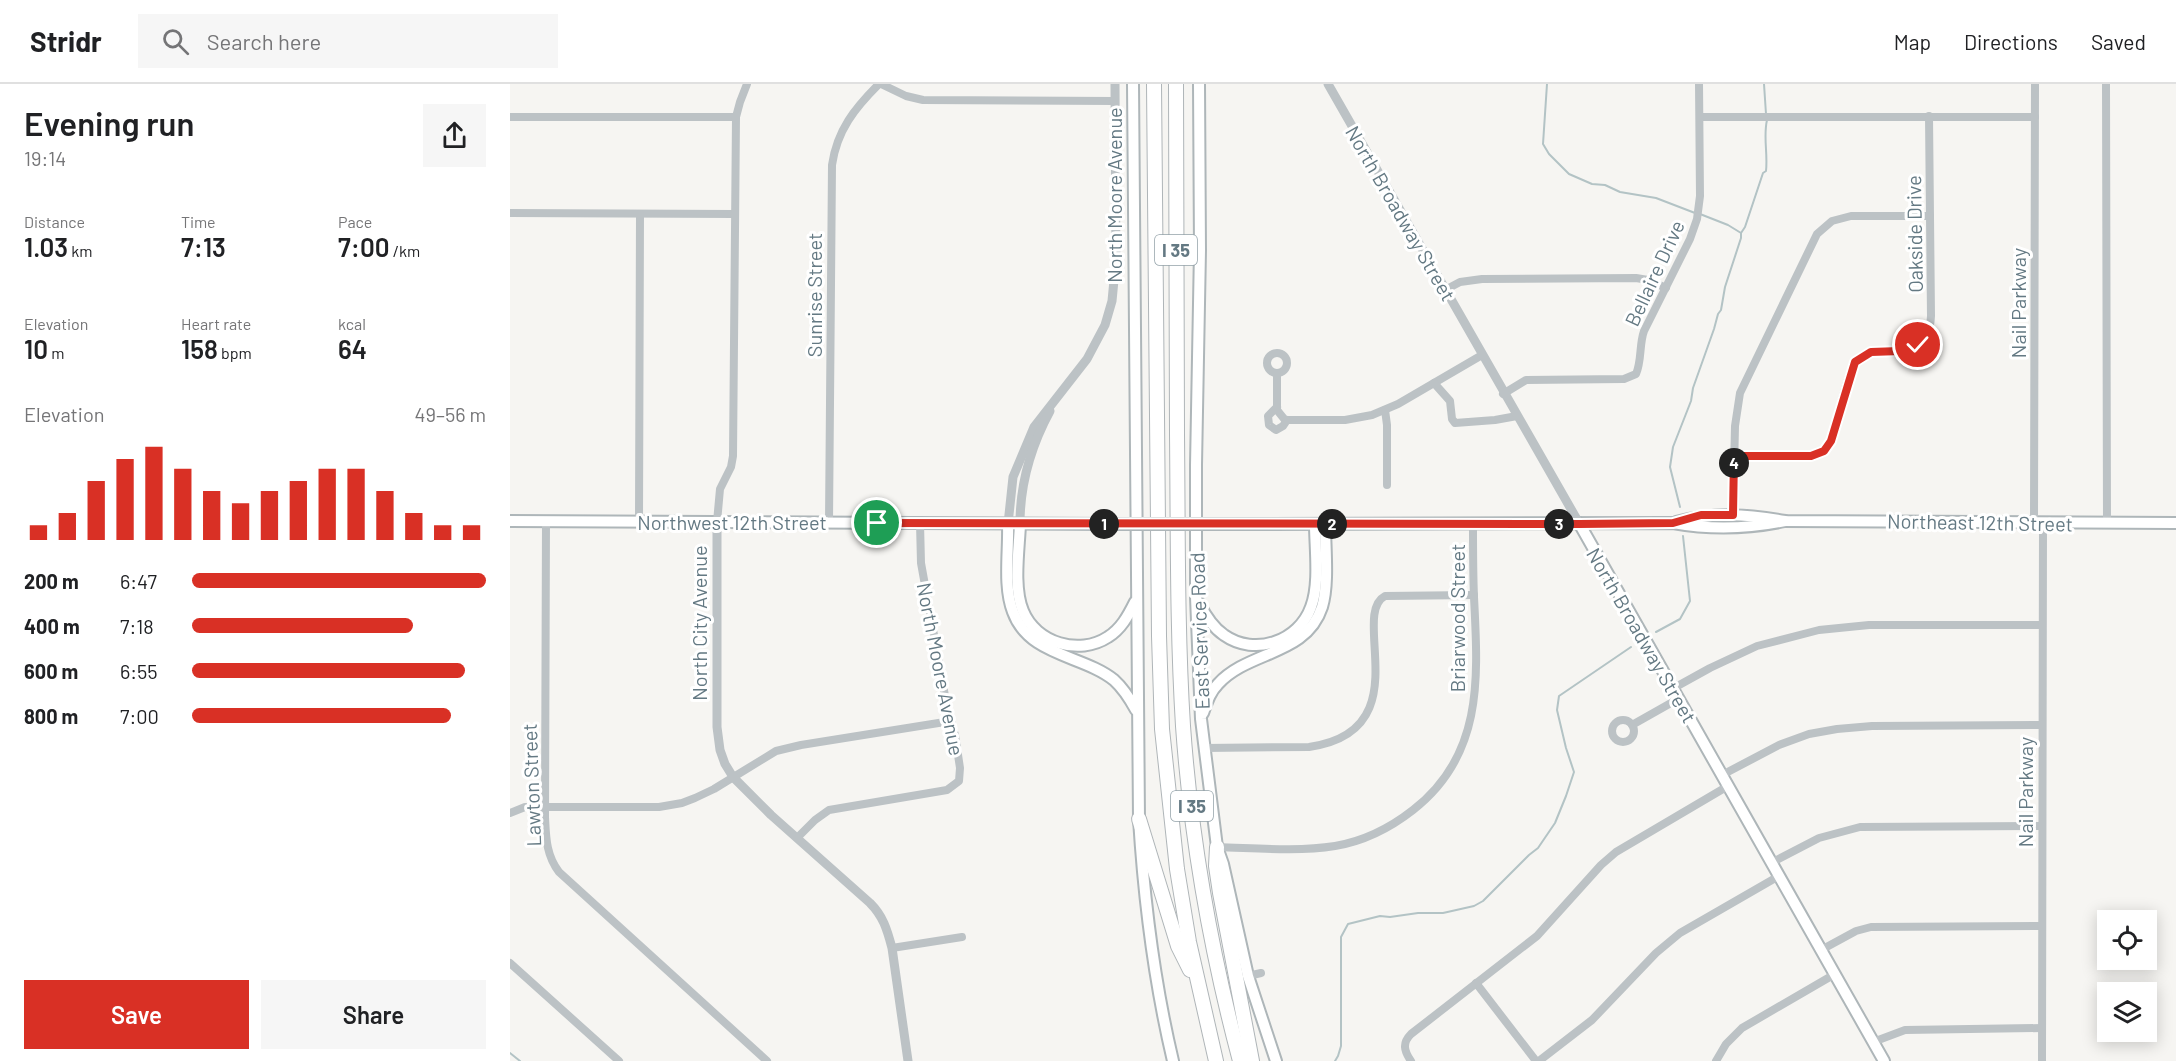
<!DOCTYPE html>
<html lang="en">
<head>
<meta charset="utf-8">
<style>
  body { margin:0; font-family:Barlow,sans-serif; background:#f6f6f6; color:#202124; height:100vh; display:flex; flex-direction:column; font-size:22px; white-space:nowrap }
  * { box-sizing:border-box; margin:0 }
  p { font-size:20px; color:#757577 }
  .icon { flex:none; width:33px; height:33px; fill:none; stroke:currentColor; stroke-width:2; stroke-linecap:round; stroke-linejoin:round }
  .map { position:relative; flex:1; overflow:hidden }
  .side { display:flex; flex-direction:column; background:#fff; width:510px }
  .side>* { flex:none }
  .buttons { position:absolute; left:1587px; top:826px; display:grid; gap:12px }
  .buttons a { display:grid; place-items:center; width:60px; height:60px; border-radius:0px; background:#fff; box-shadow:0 3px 15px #0003; font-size:30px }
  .pin { position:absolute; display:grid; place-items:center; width:51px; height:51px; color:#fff; margin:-26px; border:3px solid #fff; border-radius:50%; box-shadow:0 2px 6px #0007 }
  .km { position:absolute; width:30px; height:30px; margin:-15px; border-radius:50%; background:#222; color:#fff; font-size:16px; line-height:30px; text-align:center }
  .round { display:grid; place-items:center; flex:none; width:63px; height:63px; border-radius:0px; background:#f6f6f6 }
  .summary { display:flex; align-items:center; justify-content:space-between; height:102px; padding:0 24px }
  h1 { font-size:33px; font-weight:600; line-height:45px }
  .figures { display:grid; grid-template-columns:repeat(3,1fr); gap:9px; height:102px; padding:6px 24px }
  .figures div { display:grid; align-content:center }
  .figures b { font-size:26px; font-weight:600 }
  .figures small { font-size:16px; font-weight:400 }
  .figures p { font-size:16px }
  .chart { height:168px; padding:12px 24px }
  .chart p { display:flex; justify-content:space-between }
  .chart svg { width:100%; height:108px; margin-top:6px; stroke:#d93025; stroke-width:6 }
  .button { display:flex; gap:12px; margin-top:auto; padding:12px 24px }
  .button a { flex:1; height:69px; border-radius:0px; background:#d93025; color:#fff; font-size:24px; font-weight:600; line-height:69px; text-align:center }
  .button a+a { background:#f6f6f6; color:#202124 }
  ul { padding:0 24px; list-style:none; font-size:20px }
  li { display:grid; grid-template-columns:96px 72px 1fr; align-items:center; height:45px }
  li i { height:15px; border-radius:8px; background:#d93025 }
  header { display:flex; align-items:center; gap:36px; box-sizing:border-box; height:84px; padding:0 30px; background:#fff; border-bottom:2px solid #e0e0e0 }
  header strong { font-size:28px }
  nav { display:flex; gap:33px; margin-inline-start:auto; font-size:21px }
  .search { width:420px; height:54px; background:#f6f6f6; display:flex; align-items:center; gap:15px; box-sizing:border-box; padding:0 21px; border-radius:0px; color:#757577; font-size:22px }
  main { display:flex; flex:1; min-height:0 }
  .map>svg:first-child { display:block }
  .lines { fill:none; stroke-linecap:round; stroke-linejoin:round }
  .stream { stroke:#b3c3c5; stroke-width:2 }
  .secondary-casing { stroke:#aeb6b9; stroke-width:14 }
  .motorway-casing { stroke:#afb5b8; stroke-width:16 }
  .minor { stroke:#bcc2c5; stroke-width:8 }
  .tertiary { stroke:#bcc2c5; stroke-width:9 }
  .secondary { stroke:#fff; stroke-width:10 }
  .motorway { stroke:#fff; stroke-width:14 }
  .secondary-bridge-casing { stroke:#aeb6b9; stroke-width:14; stroke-linecap:butt }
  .secondary-bridge { stroke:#fff; stroke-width:10 }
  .route-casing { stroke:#fff; stroke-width:12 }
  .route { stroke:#d93025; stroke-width:8 }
  .labels { text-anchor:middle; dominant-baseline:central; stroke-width:6; stroke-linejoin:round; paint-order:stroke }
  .shield { fill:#fff; stroke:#92a1a8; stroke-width:1.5 }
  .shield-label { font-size:18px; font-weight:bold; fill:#647983 }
  .street-label { font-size:20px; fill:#647983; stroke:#fff }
</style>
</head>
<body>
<header>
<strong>Stridr</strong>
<div class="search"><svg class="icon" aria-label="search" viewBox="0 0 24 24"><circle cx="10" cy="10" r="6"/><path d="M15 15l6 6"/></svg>Search here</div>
<nav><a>Map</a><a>Directions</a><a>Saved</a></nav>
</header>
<main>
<section class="side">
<div class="summary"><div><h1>Evening run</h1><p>19:14</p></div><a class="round"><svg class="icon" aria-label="share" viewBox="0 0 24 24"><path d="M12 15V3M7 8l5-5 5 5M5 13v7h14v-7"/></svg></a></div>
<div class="figures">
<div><p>Distance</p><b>1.03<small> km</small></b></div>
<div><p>Time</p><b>7:13</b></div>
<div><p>Pace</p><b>7:00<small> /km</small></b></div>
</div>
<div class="figures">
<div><p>Elevation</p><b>10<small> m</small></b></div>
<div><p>Heart rate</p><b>158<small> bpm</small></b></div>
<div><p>kcal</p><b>64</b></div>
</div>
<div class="chart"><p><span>Elevation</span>49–56 m</p>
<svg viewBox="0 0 160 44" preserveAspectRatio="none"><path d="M5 44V38M15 44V33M25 44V20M35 44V11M45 44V6M55 44V15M65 44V24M75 44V29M85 44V24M95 44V20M105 44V15M115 44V15M125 44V24M135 44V33M145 44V38M155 44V38"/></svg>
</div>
<ul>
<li><b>200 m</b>6:47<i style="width:100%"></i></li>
<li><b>400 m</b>7:18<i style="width:75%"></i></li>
<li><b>600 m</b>6:55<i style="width:93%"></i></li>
<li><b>800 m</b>7:00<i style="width:88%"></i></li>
</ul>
<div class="button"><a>Save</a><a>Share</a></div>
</section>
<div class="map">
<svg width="1666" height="977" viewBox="0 0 1666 977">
  <rect width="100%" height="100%" fill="#f6f5f2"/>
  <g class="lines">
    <g class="stream">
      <path d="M1037,0L1033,60L1039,70L1059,90L1082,100L1095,101L1110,108L1146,114L1185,129"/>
      <path d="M1254,0L1256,30"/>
      <path d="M1190,130L1218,141L1231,149"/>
      <path d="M1170,423L1160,383L1163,363L1181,317L1183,304L1204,245L1208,230L1211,226L1215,203L1231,154V149L1235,143L1253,89L1256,87C1258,69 1253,53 1257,36"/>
      <path d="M1146,548L1170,535L1180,517L1173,452"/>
      <path d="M0,969L10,977"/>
      <path d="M825,977L828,972L831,962V853L838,840L870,832L880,833L908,829H933L964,822L973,817L1019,771L1028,764L1045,739L1056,712L1064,688L1056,664L1047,626L1049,612L1121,563"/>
    </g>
    <g class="secondary-casing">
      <g id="secondary">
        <path d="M623,0L629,735C634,816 644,897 663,977"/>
        <path d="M689,0L690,166L686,381V513L691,635L707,763L713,780L738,892L766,977"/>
        <path d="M0,437L601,440"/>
        <path d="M1166,438C1202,428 1238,430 1275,437L1666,439"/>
        <path d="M1069,439L1374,977"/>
        <path d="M498,440C499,468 493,502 503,528C519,572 573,571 604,596C614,605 620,615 626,626"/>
        <path d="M510,440C509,466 503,503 513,527C526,559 569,572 598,553C611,545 618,532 625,518"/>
        <path d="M707,440L1163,439C1202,446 1237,445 1275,437"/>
        <path d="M689,519C695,531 702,543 714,551C745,573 789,557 801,523C810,500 805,464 805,440"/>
        <path d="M693,629C697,618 700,608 708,600C739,566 796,572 812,523C819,500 815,464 815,440"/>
      </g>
    </g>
    <g class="motorway-casing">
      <g id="motorway">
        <path d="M644,0L649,552L652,645L667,785L679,858L706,977"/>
        <path d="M666,0C666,117 667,234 667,350C668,447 667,545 673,642C681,755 701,868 730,977"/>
        <path d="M629,735L668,862L680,886"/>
        <path d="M707,763L706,782L710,809L742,977"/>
      </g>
    </g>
    <g class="minor">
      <path d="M371,0L396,12L413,16L605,17"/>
      <path d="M1596,0L1597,439"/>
      <path d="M0,33H226"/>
      <path d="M1190,33H1525"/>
      <path d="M0,129L224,130"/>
      <path d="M935,206L950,198L972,195L1126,194L1138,196L1156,204"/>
      <circle cx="767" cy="279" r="10"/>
      <path d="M767,289V326L775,336H835L862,331L888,320L972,271"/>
      <path d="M924,299L940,317L942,335L945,339L985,336L1007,332"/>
      <path d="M993,310L1016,296L1114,295L1126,290C1132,276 1129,261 1134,247L1180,155L1187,135L1190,112L1189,0"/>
      <path d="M767,323L758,332L759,341L766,346L773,342L777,336"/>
      <path d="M875,326L877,341V401"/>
      <path d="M1224,372H1301L1314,367L1321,357C1327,339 1336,289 1347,277C1370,251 1418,288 1421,232L1419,32"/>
      <path d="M1223,431L1225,342L1230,309L1307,150L1322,137L1341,132H1420"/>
      <path d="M36,437L35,733C36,753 36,771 49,788L257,977"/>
      <path d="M129,437L130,130"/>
      <path d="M207,438L210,405L221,383L223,372L226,33L230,18L237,0"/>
      <path d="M319,438L322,81C327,46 345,24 369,0"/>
      <path d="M1524,438L1525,0"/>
      <path d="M1162,605L1200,584L1247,562L1309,546L1359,541H1532"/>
      <circle cx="1113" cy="647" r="11"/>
      <path d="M1122,641L1168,615"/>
      <path d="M694,664L799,663C911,647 839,531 875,512L964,511"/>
      <path d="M1212,691L1269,661L1299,650L1327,645L1362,642L1531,641"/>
      <path d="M0,729L15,723H149L172,719L185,714L204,705L266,667L291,661L441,637"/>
      <path d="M287,754L305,736L319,726L437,706L449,697L450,684L445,651L437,623L411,479L410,439"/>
      <path d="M707,763C745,764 787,768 825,762C855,757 880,744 903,726C974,671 968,593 964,513C963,489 963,464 963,440"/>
      <path d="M1261,779L1309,754L1350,743L1532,742"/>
      <path d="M382,864L452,853"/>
      <path d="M1311,866L1346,847L1361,843L1532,842"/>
      <path d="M0,879L109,977"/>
      <path d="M738,892L751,889"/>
      <path d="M966,899L1026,977"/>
      <path d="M1363,958L1395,946L1532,944"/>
      <path d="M901,977C894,967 892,959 901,950L1027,852L1091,781L1106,768L1218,702"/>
      <path d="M1029,977L1082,936L1146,869L1170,849L1269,792"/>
      <path d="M1206,977L1216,960L1232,944L1325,890"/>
      <path d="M1532,977L1533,439"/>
    </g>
    <g class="tertiary">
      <path d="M818,0L1069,439"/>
      <path d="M207,438V643L210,666L215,680L223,693L261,731L360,819C373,832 377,845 382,864L398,977"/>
      <path d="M498,440L503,393L524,343L577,275L595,241L602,217L606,175L605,0"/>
      <path d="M510,440C510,400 521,362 540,327"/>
    </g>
    <use href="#secondary" class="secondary"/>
    <use href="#motorway" class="motorway"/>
    <g class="secondary-bridge-casing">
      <path id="secondary-bridge" d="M601,440H707"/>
    </g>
    <use href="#secondary-bridge" class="secondary-bridge"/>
  </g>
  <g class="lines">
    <g class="route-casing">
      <path id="route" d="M367,439L1069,440L1163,439L1191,431H1223L1224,372H1301L1314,367L1321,357L1345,278L1361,268L1390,267L1408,261"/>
    </g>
    <use href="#route" class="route"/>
  </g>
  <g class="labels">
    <g class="shield">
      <rect x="645" y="151" width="42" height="30" rx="4.5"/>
      <rect x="661" y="707" width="42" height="30" rx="4.5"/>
    </g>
    <g class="shield-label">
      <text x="666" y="166">I 35</text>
      <text x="682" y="722">I 35</text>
    </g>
    <g class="street-label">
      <text transform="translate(604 111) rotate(-90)">North Moore Avenue</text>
      <text transform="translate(891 129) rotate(60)">North Broadway Street</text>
      <text transform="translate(1404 150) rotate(-91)">Oakside Drive</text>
      <text transform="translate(1144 189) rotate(-65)">Bellaire Drive</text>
      <text transform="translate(304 211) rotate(-90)">Sunrise Street</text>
      <text transform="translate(1508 219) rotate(-90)">Nail Parkway</text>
      <text x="222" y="438">Northwest 12th Street</text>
      <text transform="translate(1470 438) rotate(1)">Northeast 12th Street</text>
      <text transform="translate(947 534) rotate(-90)">Briarwood Street</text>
      <text transform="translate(189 539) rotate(-90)">North City Avenue</text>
      <text transform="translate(689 547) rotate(-92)">East Service Road</text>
      <text transform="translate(1132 551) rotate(60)">North Broadway Street</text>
      <text transform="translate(431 585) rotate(79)">North Moore Avenue</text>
      <text transform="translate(21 701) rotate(-92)">Lawton Street</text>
      <text transform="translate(1515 708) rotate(-90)">Nail Parkway</text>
    </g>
  </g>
</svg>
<div class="buttons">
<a><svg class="icon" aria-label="locate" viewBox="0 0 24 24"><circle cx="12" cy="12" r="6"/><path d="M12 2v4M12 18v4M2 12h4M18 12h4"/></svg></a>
<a><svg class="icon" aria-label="layers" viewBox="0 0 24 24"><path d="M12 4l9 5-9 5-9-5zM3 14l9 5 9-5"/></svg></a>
</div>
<div class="pin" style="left:367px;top:439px;background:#1e9e55"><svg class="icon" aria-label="arrive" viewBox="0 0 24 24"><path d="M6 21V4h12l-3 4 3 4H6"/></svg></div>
<div class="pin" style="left:1408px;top:261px;background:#d93025"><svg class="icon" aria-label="check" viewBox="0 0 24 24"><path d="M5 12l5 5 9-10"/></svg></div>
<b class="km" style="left:594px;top:440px">1</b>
<b class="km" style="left:822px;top:440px">2</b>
<b class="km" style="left:1049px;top:440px">3</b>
<b class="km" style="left:1224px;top:379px">4</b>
</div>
</main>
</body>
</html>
